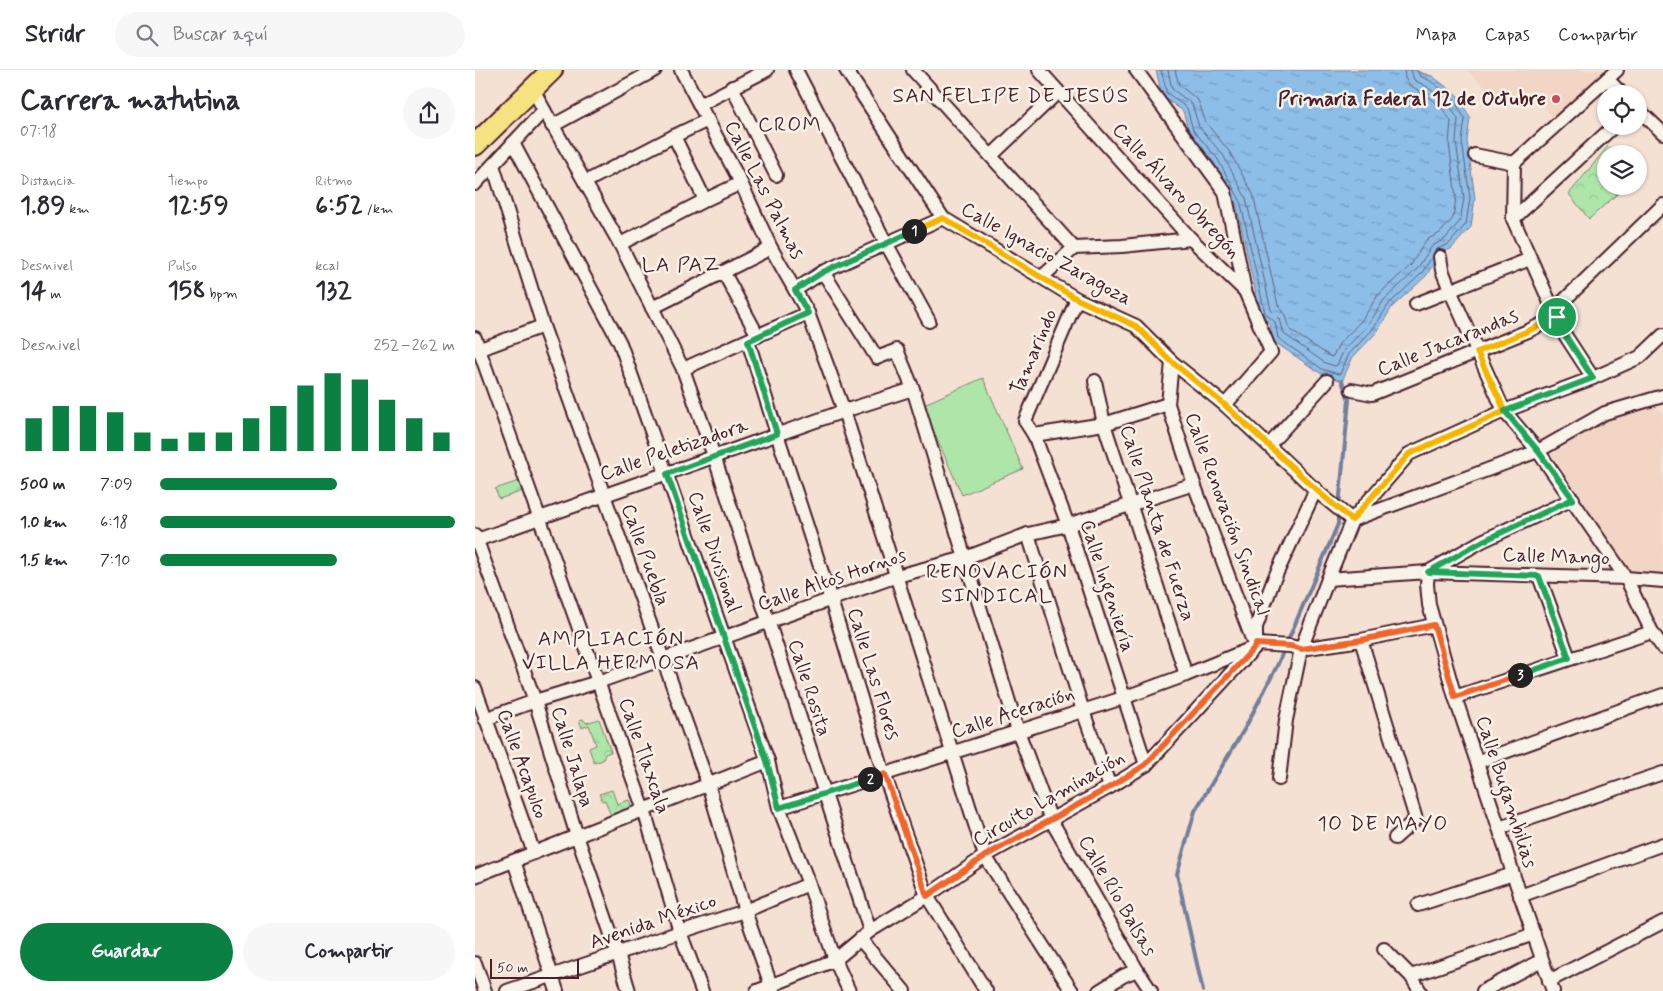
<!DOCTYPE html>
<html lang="es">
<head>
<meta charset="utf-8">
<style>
  body { margin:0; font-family:Mynerve,sans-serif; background:#f7f7f7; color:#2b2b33; height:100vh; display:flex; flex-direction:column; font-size:19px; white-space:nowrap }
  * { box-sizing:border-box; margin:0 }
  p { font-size:16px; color:#7c7c81 }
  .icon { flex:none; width:28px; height:28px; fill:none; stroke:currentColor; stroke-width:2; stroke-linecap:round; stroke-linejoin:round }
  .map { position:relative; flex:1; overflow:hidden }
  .side { display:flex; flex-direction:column; background:#fff; width:475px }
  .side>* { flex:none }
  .fabs { position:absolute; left:1122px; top:15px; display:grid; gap:10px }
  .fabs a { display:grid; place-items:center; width:50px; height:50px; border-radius:50%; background:#fff; box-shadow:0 1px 4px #0004; font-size:25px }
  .scale { position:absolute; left:15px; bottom:12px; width:89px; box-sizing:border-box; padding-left:5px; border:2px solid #4a1f2b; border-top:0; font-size:14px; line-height:18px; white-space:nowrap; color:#4a1f2b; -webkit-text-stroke:4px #f7f3e8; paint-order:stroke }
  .pin { position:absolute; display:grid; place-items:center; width:42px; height:42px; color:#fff; margin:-21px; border:2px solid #fff; border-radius:50%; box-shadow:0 1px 5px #0007 }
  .km { position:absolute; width:25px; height:25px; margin:-12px; border-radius:50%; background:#222; color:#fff; font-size:14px; line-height:25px; text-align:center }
  .round { display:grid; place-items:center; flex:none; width:52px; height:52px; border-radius:26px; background:#f7f7f7 }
  .summary { display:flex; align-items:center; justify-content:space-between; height:85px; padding:0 20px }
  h1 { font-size:28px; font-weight:800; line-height:38px }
  .stats { display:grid; grid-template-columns:repeat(3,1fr); gap:8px; height:85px; padding:5px 20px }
  .stats div { display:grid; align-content:center }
  .stats b { font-size:25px; font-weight:800 }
  .stats small { font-size:14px; font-weight:400 }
  .stats p { font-size:14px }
  .chart { height:140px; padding:10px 20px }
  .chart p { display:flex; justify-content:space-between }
  .chart svg { width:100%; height:90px; margin-top:5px; stroke:#0b8043; stroke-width:6 }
  .primary-button { display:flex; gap:10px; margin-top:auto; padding:10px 20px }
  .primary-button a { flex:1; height:58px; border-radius:30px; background:#0b8043; color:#fff; font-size:20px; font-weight:800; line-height:58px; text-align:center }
  .primary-button a+a { background:#f7f7f7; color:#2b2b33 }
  ul { padding:0 20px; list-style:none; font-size:16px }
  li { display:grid; grid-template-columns:80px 60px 1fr; align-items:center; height:38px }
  li i { height:12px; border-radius:6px; background:#0b8043 }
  header { display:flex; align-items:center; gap:30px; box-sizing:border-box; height:70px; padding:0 25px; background:#fff; border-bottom:1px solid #e1e1e2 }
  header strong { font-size:24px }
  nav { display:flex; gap:28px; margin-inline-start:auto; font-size:18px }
  .search { width:350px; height:45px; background:#f7f7f7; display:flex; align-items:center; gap:12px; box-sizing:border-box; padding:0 18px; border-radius:28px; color:#7c7c81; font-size:19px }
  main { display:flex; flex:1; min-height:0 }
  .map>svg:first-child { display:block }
  .built { fill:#f3d5c6 }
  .forest { fill:url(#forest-crowns); stroke:#7c826a }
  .pitch { fill:#aee6a9; stroke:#7c826a }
  .water { fill:url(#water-ripples); stroke:#727e9c }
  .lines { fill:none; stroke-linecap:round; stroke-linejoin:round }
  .shore { stroke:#655f77; stroke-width:1 }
  .stream { stroke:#727e9c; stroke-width:4 }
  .minor-casing { stroke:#4a1f2b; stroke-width:16 }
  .primary-casing { stroke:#4a1f2b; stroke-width:24 }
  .minor { stroke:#f7f3e8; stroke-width:12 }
  .primary { stroke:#f7e281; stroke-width:20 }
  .split-1-casing { stroke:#fff; stroke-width:10 }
  .split-2-casing { stroke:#fff; stroke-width:10 }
  .split-3-casing { stroke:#fff; stroke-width:10 }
  .split-4-casing { stroke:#fff; stroke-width:10 }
  .split-1 { stroke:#f5b400; stroke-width:6 }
  .split-2 { stroke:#22a559; stroke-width:6 }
  .split-3 { stroke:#f0652b; stroke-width:6 }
  .split-4 { stroke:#22a559; stroke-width:6 }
  .poi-dot { fill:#d1495b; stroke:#f7f3e8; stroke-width:2 }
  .labels { text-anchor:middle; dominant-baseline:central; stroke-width:5; stroke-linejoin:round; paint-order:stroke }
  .poi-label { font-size:20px; font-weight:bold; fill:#4a1f2b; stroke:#f7f3e8; text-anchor:end }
  .street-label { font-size:20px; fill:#4a1f2b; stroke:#f7f3e8 }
  .neighbourhood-label { font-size:21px; letter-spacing:1px; fill:#4a1f2b; stroke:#f7f3e8 }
</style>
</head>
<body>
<header>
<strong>Stridr</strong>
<div class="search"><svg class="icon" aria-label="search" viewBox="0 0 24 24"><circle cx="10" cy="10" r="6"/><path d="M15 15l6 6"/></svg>Buscar aquí</div>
<nav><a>Mapa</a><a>Capas</a><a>Compartir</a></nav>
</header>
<main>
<section class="side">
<div class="summary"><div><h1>Carrera matutina</h1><p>07:18</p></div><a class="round"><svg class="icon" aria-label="share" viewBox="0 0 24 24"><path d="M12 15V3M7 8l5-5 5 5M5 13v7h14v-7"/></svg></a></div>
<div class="stats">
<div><p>Distancia</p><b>1.89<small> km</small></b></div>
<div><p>Tiempo</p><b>12:59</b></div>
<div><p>Ritmo</p><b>6:52<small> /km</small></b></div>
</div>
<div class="stats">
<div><p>Desnivel</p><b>14<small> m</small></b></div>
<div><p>Pulso</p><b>158<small> bpm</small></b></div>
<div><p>kcal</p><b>132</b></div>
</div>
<div class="chart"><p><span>Desnivel</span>252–262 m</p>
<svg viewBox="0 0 160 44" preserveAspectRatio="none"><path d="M5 44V28M15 44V22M25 44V22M35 44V25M45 44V35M55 44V38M65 44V35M75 44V35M85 44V28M95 44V22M105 44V12M115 44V6M125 44V9M135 44V19M145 44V28M155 44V35"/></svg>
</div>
<ul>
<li><b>500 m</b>7:09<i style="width:60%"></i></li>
<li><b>1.0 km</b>6:18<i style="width:100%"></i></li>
<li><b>1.5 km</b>7:10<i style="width:60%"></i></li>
</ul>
<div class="primary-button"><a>Guardar</a><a>Compartir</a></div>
</section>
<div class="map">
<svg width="1188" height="921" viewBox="0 0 1188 921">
  <defs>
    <pattern id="forest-crowns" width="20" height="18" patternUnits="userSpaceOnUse" patternTransform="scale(1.25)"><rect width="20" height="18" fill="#aee6a9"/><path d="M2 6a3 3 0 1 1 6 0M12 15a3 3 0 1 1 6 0" fill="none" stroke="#97c592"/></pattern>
    <pattern id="water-ripples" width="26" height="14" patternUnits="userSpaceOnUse" patternTransform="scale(1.25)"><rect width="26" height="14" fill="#8dbee8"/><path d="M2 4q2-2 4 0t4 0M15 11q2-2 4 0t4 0" fill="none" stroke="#759abc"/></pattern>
  </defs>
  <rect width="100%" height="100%" fill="#f5e1d4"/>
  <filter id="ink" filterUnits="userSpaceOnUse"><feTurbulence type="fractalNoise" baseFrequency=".02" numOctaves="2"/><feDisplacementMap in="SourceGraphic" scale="10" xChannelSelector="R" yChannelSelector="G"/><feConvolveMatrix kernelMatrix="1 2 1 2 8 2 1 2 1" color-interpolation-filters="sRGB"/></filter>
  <g filter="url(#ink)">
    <g class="built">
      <path d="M991,0H1135L1080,49L1052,21L1033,38Z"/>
      <path d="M1180,336L1188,343V506L1154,504L1075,385L1132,349Z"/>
    </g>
    <g class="forest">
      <path d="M1133,76L1142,84H1131V116H1151L1114,149L1094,124Z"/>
      <path d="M44,411L48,421L24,429L20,419Z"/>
      <path d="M108,649L111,653L124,649L136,682L130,684L128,690L119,693L114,678L121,675L114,655L107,658L104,650Z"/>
      <path d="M137,720L142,734L154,730L157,739L136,746L130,730L127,731L124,724Z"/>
    </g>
    <path class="pitch" d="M508,308L548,399L487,425L447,335Z"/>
    <path class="water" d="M681,0H938L957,6L982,25L995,47L992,71L1000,128L996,157L976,179L965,183L951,206L917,237L902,262L878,287L867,311L845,303L798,271L795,254L786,247L761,133L738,91L714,62L708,41L687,26Z"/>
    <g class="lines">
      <g class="shore">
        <path d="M686,0L692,23L712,38L718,60L742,88L765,130L790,243L800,252L803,268L847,299L863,304H865L874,284L898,259L914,234L947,203L958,185"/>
        <path d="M693,0L697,19L717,34L724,57L748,85L771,128L796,240L805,249L809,264L850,293L860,296L862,295L869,280L893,255L909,230L942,199L957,176L970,169L985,151L989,128L981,72L983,49L973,33L951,16L939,10L936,0"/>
        <path d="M700,0L704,15L723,30L731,53L754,81L778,124L803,235L811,245L815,260L856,287L858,286L864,274L887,250L903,225L936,195L951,170L965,163L978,148L981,128L974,73L976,51L967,38L948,23L934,15L930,8L929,0"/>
        <path d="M942,0L945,6L954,10L978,28L990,49L987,71L995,128L991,154L974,174L962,179L960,182"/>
      </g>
      <g class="stream">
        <path d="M864,436L874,330L867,311"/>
        <path d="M728,921L702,804L720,741L770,658L802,596L863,454V443"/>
      </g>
      <g class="minor-casing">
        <g id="minor">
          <path d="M206,0L266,113L296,178L333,243L369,341L510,786L597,921"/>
          <path d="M321,0L411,173L454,251"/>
          <path d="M371,0L468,148L602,229L661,256L697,292L750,335L845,424L877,450"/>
          <path d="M438,0L599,178L647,176L716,169"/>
          <path d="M564,0L716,169L770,221"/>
          <path d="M661,0L750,122L770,221L796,282L750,335"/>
          <path d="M1132,9L1147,24"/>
          <path d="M257,17L301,105"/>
          <path d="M224,35L292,0"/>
          <path d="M69,40L145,174L208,299L239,386L395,861"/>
          <path d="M1164,40L1188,63"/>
          <path d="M77,56L180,0"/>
          <path d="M199,66L230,130"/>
          <path d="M38,73L145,273L293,691L304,738L334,814L360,890L374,921"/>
          <path d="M1000,85L1039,93"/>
          <path d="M516,86L583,22"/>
          <path d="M18,95L68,256L233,714L270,841L298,921"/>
          <path d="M110,112L199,66L233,50"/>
          <path d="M0,114L69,40L58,19"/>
          <path d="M1038,149L1139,56"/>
          <path d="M145,174L230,130L266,113"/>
          <path d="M965,187L967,200L975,220L1029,341L1063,381L1151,508L1177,562L1188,578"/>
          <path d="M348,202L402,288L422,280L438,319L543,661L576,750L662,900L676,921"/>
          <path d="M249,203L283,266"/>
          <path d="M567,207L599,178"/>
          <path d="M320,220L348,202L468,148"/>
          <path d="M602,229L550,351L559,365L593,455L671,695"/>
          <path d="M941,234L1055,189"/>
          <path d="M177,238L296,178"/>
          <path d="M1079,240L1188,135"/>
          <path d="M0,268L169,740L205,862L227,921"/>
          <path d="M273,271L302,364L356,530L409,704L452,826L511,921"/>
          <path d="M0,281L68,256"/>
          <path d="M697,292L693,334L719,414L780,577"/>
          <path d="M208,299L333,243"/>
          <path d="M1118,308L1088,262L1038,149L1039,93L1142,0"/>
          <path d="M620,311L629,354L711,605"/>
          <path d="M877,320L897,324L1053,261L1082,247"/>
          <path d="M559,365L629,354L693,334"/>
          <path d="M794,375L852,311"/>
          <path d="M880,449L1063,381L1130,343L1188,326"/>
          <path d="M553,464L608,641L635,717"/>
          <path d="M0,465L60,631L102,766L143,884L154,921"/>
          <path d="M2,470L369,341L438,319"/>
          <path d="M953,502L952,514L954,535L980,627L1024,758L1038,804L1078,921"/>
          <path d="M953,502L1007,471L1098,429"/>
          <path d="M1064,506L1094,588"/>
          <path d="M853,509L953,502L1151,508L1188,511"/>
          <path d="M886,570L941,749L920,768"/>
          <path d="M781,572V557L799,509L841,419"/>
          <path d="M781,574L815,576L826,579L886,570L959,555"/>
          <path d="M0,618L59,783"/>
          <path d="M980,627L1177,562"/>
          <path d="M10,649L60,631L123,612L422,506L490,488L553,464L593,455L719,414"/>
          <path d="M1002,692L1188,625"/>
          <path d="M804,709L811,650L826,579L853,509L877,450L934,384L1029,341L1118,308L1165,287L1188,265"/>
          <path d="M304,738L648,628L711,605L775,579"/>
          <path d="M1024,758L1188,703"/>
          <path d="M39,791L82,921"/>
          <path d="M0,806L293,691"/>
          <path d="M1045,826L1188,774"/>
          <path d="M943,835L1038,804"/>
          <path d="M385,869L429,921"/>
          <path d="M909,879L936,906L945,921"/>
          <path d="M0,893L10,921"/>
          <path d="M936,906L1059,864"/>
          <path d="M1074,911L1188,852"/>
          <path d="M32,921L205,862L270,841L334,814"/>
          <path d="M282,921L360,890L395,861L452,826L510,786L635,717L671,695L780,577"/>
          <path d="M624,921L648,906L662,900"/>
          <path d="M1008,921L1067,890"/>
        </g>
      </g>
      <g class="primary-casing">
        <path id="primary" d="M0,75L77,0"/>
      </g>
      <use href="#minor" class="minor"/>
      <use href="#primary" class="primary"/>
    </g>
  </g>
  <g class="lines" filter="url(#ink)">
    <g class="split-1-casing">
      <path id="split-1" d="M439,161L468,148L602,229L661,256L697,292L750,335L846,424L877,450L934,384L1030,341L1002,282L1053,261L1082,247"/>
    </g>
    <g class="split-2-casing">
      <path id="split-2" d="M395,709L304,738L292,691L192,404L302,364L273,271L333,243L320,220L348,202L439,161"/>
    </g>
    <g class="split-3-casing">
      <path id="split-3" d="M395,709L410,704L452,826L510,786L635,717L670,695L780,577L781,574L816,576L826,579L886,570L959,555L980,627L1045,605"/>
    </g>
    <g class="split-4-casing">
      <path id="split-4" d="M1045,605L1094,588L1064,506L953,502L1008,471L1098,429L1063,381L1030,341L1118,308L1088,262L1082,247"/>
    </g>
    <use href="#split-1" class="split-1"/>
    <use href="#split-2" class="split-2"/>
    <use href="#split-3" class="split-3"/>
    <use href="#split-4" class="split-4"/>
  </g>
  <circle class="poi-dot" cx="1081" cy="29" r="5"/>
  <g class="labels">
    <g class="poi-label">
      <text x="1071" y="29">Primaria Federal 12 de Octubre</text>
    </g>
    <g class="street-label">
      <text transform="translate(289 120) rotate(63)">Calle Las Palmas</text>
      <text transform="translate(701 121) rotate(47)">Calle Álvaro Obregón</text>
      <text transform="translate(571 184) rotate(29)">Calle Ignacio Zaragoza</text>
      <text transform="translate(973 273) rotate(-22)">Calle Jacarandas</text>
      <text transform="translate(559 282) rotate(-67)">Tamarindo</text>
      <text transform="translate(199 380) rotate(-19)">Calle Peletizadora</text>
      <text transform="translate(752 444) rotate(70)">Calle Renovación Sindical</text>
      <text transform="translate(682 453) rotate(72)">Calle Planta de Fuerza</text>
      <text transform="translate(239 482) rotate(71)">Calle Divisional</text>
      <text transform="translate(170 485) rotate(70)">Calle Puebla</text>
      <text transform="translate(1081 487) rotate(2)">Calle Mango</text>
      <text transform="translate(357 510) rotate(-19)">Calle Altos Hornos</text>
      <text transform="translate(632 516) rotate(72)">Calle Ingeniería</text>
      <text transform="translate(398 604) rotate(73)">Calle Las Flores</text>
      <text transform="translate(334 618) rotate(72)">Calle Rosita</text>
      <text transform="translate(538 643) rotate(-18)">Calle Aceración</text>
      <text transform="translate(169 686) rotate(71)">Calle Tlaxcala</text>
      <text transform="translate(97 687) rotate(73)">Calle Jalapa</text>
      <text transform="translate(47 694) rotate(70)">Calle Acapulco</text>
      <text transform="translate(1031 722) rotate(72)">Calle Bugambilias</text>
      <text transform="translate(574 729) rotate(-30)">Circuito Laminación</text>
      <text transform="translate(642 826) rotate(60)">Calle Río Balsas</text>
      <text transform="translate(178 852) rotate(-19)">Avenida México</text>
    </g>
    <g class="neighbourhood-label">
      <text x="536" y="26">SAN FELIPE DE JESÚS</text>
      <text x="315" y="55">CROM</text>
      <text x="206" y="195">LA PAZ</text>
      <text x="522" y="502">RENOVACIÓN<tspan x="522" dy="24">SINDICAL</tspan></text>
      <text x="136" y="569">AMPLIACIÓN<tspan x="136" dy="24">VILLA HERMOSA</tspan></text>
      <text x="908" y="754">1O DE MAYO</text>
    </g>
  </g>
</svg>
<div class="fabs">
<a><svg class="icon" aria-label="locate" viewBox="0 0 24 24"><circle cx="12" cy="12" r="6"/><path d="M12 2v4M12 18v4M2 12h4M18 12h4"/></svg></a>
<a><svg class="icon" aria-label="layers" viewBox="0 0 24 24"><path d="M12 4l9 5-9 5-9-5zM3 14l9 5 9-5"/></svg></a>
</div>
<div class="scale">50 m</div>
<div class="pin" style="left:1082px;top:247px;background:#1e9e55"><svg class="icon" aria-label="arrive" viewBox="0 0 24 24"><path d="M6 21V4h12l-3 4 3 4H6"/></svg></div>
<b class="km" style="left:439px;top:161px">1</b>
<b class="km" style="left:395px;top:709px">2</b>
<b class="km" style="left:1045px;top:605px">3</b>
</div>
</main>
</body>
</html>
